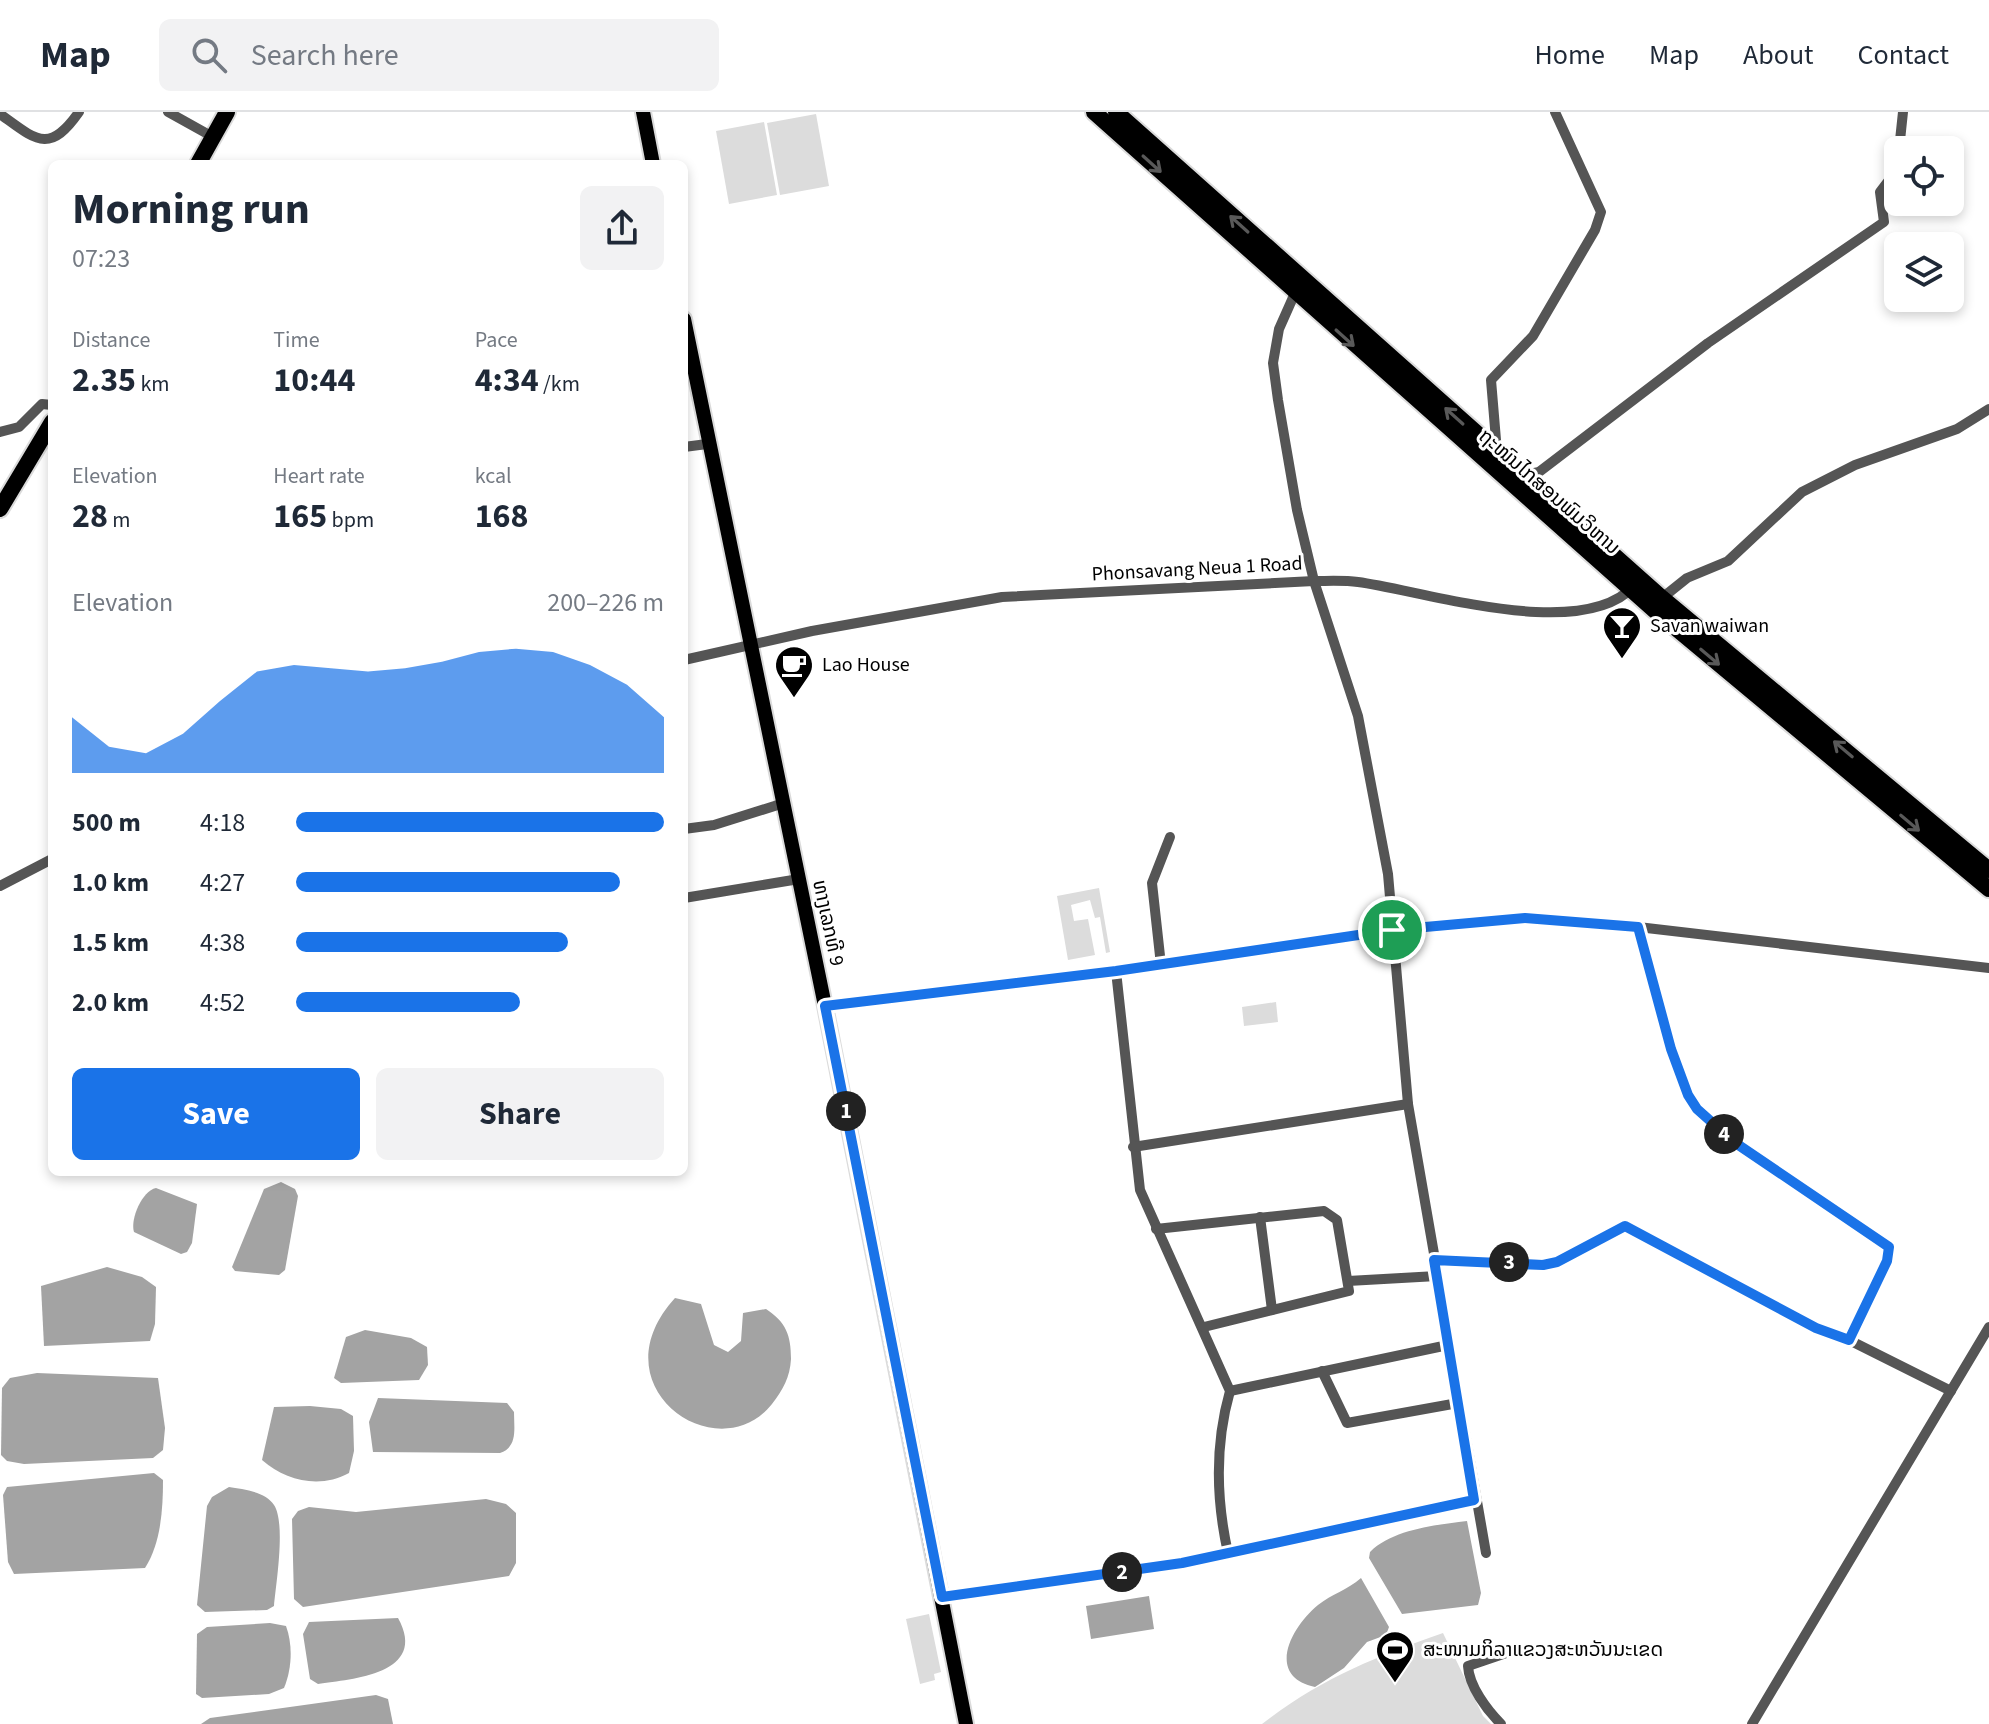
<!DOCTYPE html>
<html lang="en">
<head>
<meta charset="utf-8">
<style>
  body { margin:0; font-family:"Source Sans 3","Noto Sans Lao",sans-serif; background:#f2f2f3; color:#1f2937; height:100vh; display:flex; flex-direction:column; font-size:30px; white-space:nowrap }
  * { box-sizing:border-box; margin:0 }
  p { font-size:26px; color:#747a83 }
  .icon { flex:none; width:44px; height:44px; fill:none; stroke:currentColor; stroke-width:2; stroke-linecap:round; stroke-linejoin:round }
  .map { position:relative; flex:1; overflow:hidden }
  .sheet { position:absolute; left:48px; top:48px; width:640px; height:1016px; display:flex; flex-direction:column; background:#fff; border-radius:12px; box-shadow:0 4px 12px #0003 }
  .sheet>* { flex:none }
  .tools { position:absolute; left:1884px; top:24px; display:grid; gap:16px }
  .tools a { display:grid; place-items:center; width:80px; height:80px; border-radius:12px; background:#fff; box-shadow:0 4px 12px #0003; font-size:40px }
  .pin { position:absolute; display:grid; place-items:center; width:68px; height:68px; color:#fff; margin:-34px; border:4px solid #fff; border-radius:50%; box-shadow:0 2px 8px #0007 }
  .km { position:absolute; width:40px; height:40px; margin:-20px; border-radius:50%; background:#222; color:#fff; font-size:22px; line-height:40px; text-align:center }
  .round { display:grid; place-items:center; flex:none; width:84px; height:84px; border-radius:12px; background:#f2f2f3 }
  .summary { display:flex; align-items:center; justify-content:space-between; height:136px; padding:0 24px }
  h1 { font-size:44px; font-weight:700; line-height:60px }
  .metrics { display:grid; grid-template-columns:repeat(3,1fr); gap:12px; height:136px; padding:8px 24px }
  .metrics div { display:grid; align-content:center }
  .metrics b { font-size:34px; font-weight:700 }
  .metrics small { font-size:22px; font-weight:400 }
  .metrics p { font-size:22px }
  .chart { height:224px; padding:16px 24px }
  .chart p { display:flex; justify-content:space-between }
  .chart svg { width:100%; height:144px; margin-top:8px; fill:#1a73e8; opacity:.7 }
  .button { display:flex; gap:16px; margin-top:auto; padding:16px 24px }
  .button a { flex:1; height:92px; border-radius:12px; background:#1a73e8; color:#fff; font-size:32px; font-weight:700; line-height:92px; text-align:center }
  .button a+a { background:#f2f2f3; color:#1f2937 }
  ul { padding:0 24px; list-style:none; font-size:26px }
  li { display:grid; grid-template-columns:128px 96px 1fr; align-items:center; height:60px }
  li i { height:20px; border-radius:10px; background:#1a73e8 }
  header { display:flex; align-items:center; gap:48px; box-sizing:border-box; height:112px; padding:0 40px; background:#fff; border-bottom:2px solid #e0e1e3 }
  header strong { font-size:38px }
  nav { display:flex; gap:44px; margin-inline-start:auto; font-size:28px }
  .search { width:560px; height:72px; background:#f2f2f3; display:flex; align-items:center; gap:20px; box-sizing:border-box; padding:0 28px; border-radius:12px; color:#747a83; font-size:30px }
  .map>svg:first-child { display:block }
  .green { fill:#dcdcdc }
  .water { fill:#a3a3a3 }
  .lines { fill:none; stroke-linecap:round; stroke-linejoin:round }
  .major-casing { stroke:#dbdbdb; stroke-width:18 }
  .highway-casing { stroke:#dbdbdb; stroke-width:20 }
  .minor { stroke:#555; stroke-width:10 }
  .major { stroke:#000; stroke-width:14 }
  .highway { stroke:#000; stroke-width:16 }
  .oneway { stroke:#595959 }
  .route-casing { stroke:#fff; stroke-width:16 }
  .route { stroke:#1a73e8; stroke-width:10 }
  .labels { text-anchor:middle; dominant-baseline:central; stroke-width:6; stroke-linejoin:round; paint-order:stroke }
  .street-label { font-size:20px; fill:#000; stroke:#fff }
  .poi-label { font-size:20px; fill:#000; stroke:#fff; text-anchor:start }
</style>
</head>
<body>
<header>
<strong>Map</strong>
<div class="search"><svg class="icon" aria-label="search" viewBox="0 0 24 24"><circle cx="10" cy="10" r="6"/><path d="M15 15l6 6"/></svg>Search here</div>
<nav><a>Home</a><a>Map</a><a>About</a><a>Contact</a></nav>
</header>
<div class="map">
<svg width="1989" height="1612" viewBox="0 0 1989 1612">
  <rect width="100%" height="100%" fill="#fff"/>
  <g class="green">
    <path d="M816,2L829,74L780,83L767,11Z"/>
    <path d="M764,10L777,83L729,92L716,19Z"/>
    <path d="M1099,776L1110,840L1106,841L1100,805L1095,806L1090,788L1071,793L1074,809L1088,807L1095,843L1068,848L1057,784Z"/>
    <path d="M1276,890L1278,910L1244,914L1242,895Z"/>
    <path d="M929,1502L941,1560L934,1562L935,1568L920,1572L906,1507Z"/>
    <path d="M1443,1521L1483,1604L1491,1612H1262C1320,1567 1375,1545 1443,1521Z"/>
  </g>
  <g class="water">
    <path d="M281,1070L295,1077L298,1084L285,1158L279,1163L235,1159L232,1155L264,1077Z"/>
    <path d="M156,1076L197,1092L192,1131L187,1140L181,1142L134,1120C130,1107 142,1079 156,1076Z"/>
    <path d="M107,1155L142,1165L156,1175L155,1212L150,1229L44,1234L41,1174Z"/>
    <path d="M675,1186L701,1192L714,1233L728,1240L741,1229L743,1201L766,1197C786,1210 791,1223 791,1247C790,1265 783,1278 772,1292C718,1360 594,1275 675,1186Z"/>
    <path d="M365,1218L411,1226L427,1235L428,1253L419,1268L341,1271L334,1266L346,1225Z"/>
    <path d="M37,1261L158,1266L165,1316L163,1338L153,1346L24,1352L7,1349L1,1343L2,1276L10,1266Z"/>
    <path d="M378,1286L507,1291L514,1300C514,1317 518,1335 500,1341L373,1340L369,1310Z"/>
    <path d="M310,1294L341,1297L353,1304L354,1339L349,1361C320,1377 286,1369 262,1348L274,1295Z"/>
    <path d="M154,1361L163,1368C163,1397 161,1431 145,1456L14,1462L8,1450L3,1383L7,1375Z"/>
    <path d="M229,1375C243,1377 266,1380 274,1393C286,1411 276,1472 274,1494L267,1498L205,1500L197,1493L207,1394L212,1385Z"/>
    <path d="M486,1387L506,1392L516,1401V1451L509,1464L303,1495L294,1487L292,1407L298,1399L309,1395L356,1400Z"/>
    <path d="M1467,1409L1481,1481L1478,1493L1402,1502L1369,1446L1370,1440C1393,1417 1436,1413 1467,1409Z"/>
    <path d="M1361,1466L1389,1515L1386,1523L1367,1530L1344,1556L1315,1575C1265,1564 1291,1515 1318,1493C1332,1482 1347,1478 1361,1466Z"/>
    <path d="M1149,1484L1154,1517L1091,1527L1086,1494Z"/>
    <path d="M398,1506C429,1562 352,1567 318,1572L310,1567L303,1522L309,1510Z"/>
    <path d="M270,1511L286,1514C293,1533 292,1557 284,1576L269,1582L202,1586L196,1582L197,1522L207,1515Z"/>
    <path d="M376,1583L388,1587L393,1612H201L210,1606Z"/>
  </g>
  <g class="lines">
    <g class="major-casing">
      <g id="major">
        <path d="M643,0L653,52"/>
        <path d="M684,207L825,894L966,1612"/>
      </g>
    </g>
    <g class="highway-casing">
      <g id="highway">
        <path d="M1094,0L1653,497L1989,777"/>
        <path d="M1116,0L1662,486L1989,758"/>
        <path d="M198,52L227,0"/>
        <path d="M0,397L52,310"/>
      </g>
    </g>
    <g class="minor">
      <path d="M168,0L213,25"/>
      <path d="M0,2C36,28 49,43 79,0"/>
      <path d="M1899,38L1903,0"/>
      <path d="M1295,181L1279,217L1273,251L1278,288L1297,398L1314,469L1358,604L1388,762L1408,992L1486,1441"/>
      <path d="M0,320L19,315L42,292L52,293"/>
      <path d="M684,335L707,332"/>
      <path d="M1497,340L1491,268L1533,224L1595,118L1601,100L1555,0"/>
      <path d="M1524,363L1539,360L1708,231L1884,110L1880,80L1896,59L1898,44"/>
      <path d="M1662,486L1687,466L1728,449L1802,380L1855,353L1957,317L1989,297"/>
      <path d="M684,548L812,519L1002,485L1314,469C1328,469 1344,468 1358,470C1425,479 1581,531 1634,474"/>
      <path d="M684,717L714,713L784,691"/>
      <path d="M0,774L52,747"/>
      <path d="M684,786L799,767"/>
      <path d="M1638,815L1671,937L1688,983L1697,997L1734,1030L1889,1135L1887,1149L1849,1228"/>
      <path d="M1161,853L1152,771L1170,725"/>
      <path d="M1116,859L1140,1078L1230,1279C1215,1332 1216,1387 1228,1441"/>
      <path d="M825,894L1116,859L1392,818L1525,806L1638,815L1989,856"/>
      <path d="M1133,1035L1408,992"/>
      <path d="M1260,1105L1272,1198"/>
      <path d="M1156,1117L1324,1099L1337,1108L1349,1179L1204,1215"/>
      <path d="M1434,1148L1543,1153L1557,1150L1625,1114L1816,1216L1849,1228L1951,1279"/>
      <path d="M1348,1169L1437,1164"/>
      <path d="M1322,1259L1347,1311L1458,1291"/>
      <path d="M1230,1279L1448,1233"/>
      <path d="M942,1485L1182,1451L1474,1388"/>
      <path d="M1501,1612C1487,1598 1469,1574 1468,1554L1515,1538"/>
      <path d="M1752,1612L1989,1215"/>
    </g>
    <use href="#major" class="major"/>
    <use href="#highway" class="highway"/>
  </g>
  <defs><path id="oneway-shaft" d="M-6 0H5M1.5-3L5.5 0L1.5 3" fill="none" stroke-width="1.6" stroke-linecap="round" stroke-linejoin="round" transform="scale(2)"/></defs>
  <g class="oneway">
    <use href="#oneway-shaft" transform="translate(1152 52) rotate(42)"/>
    <use href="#oneway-shaft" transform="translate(1239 112) rotate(-138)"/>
    <use href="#oneway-shaft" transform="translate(1345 226) rotate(42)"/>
    <use href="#oneway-shaft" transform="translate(1454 304) rotate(-138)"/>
    <use href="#oneway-shaft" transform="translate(1710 545) rotate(40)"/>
    <use href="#oneway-shaft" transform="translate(1843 637) rotate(-140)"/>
    <use href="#oneway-shaft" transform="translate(1910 711) rotate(40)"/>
  </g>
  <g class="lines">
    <g class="route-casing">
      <path id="route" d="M1525,806L1638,815L1671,937L1688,983L1697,997L1734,1030L1889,1135L1887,1149L1849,1228L1816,1216L1625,1114L1557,1150L1543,1153L1434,1148L1474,1388L1182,1451L942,1485L825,894L1116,859L1392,818Z"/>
    </g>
    <use href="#route" class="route"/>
  </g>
  <defs>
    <g id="bar-pin" transform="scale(2)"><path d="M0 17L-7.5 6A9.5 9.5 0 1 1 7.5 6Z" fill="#000" stroke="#fff"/><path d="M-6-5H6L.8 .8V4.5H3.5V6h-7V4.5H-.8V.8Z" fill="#fff"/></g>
    <g id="cafe-pin" transform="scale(2)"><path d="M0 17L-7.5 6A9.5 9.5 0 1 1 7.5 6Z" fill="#000" stroke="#fff"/><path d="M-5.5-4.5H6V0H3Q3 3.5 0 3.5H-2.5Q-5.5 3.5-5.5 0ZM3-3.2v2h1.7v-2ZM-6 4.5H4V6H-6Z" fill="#fff"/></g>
    <g id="stadium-pin" transform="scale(2)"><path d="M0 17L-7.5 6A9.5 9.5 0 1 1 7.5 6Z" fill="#000" stroke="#fff"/><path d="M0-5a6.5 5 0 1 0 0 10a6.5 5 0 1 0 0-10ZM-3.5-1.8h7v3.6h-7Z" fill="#fff"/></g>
  </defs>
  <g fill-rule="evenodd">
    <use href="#bar-pin" x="1622" y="514"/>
    <use href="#cafe-pin" x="794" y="553"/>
    <use href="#stadium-pin" x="1395" y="1538"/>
  </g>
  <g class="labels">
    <g class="street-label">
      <text transform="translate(1549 380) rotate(41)">ຖະໜົນໄກສອນພົມວິຫານ</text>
      <text transform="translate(1197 457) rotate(-3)">Phonsavang Neua 1 Road</text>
      <text transform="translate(828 811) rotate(78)">ທາງເລກທີ 9</text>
    </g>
    <g class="poi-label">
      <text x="1650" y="514">Savan waiwan</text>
      <text x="822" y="553">Lao House</text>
      <text x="1423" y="1538">ສະໜາມກິລາແຂວງສະຫວັນນະເຂດ</text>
    </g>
  </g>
</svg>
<div class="tools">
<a><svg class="icon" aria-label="locate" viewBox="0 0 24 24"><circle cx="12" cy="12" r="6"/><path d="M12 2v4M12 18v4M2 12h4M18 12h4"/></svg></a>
<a><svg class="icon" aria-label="layers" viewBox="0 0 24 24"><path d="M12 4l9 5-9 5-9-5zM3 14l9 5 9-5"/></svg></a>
</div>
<div class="pin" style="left:1392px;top:818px;background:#1e9e55"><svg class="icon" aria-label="arrive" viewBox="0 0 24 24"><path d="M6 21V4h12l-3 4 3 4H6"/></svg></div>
<b class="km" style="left:846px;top:999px">1</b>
<b class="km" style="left:1122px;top:1460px">2</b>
<b class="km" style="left:1509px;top:1150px">3</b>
<b class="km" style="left:1724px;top:1022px">4</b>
<section class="sheet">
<div class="summary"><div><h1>Morning run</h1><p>07:23</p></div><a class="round"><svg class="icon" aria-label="share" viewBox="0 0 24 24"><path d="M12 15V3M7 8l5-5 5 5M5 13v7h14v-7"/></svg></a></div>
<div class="metrics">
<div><p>Distance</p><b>2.35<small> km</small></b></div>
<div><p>Time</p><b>10:44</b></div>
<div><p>Pace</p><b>4:34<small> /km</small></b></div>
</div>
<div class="metrics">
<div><p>Elevation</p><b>28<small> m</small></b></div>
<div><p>Heart rate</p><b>165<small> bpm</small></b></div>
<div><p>kcal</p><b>168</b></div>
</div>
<div class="chart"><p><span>Elevation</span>200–226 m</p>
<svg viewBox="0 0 160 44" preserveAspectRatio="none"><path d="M0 44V27L10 36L20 38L30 32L40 22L50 13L60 11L70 12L80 13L90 12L100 10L110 7L120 6L130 7L140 11L150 17L160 27V44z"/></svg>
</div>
<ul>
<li><b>500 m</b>4:18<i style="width:100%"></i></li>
<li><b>1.0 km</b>4:27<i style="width:88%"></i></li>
<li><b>1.5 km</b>4:38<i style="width:74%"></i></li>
<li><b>2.0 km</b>4:52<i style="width:61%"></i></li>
</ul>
<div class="button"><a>Save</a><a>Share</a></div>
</section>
</div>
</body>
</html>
